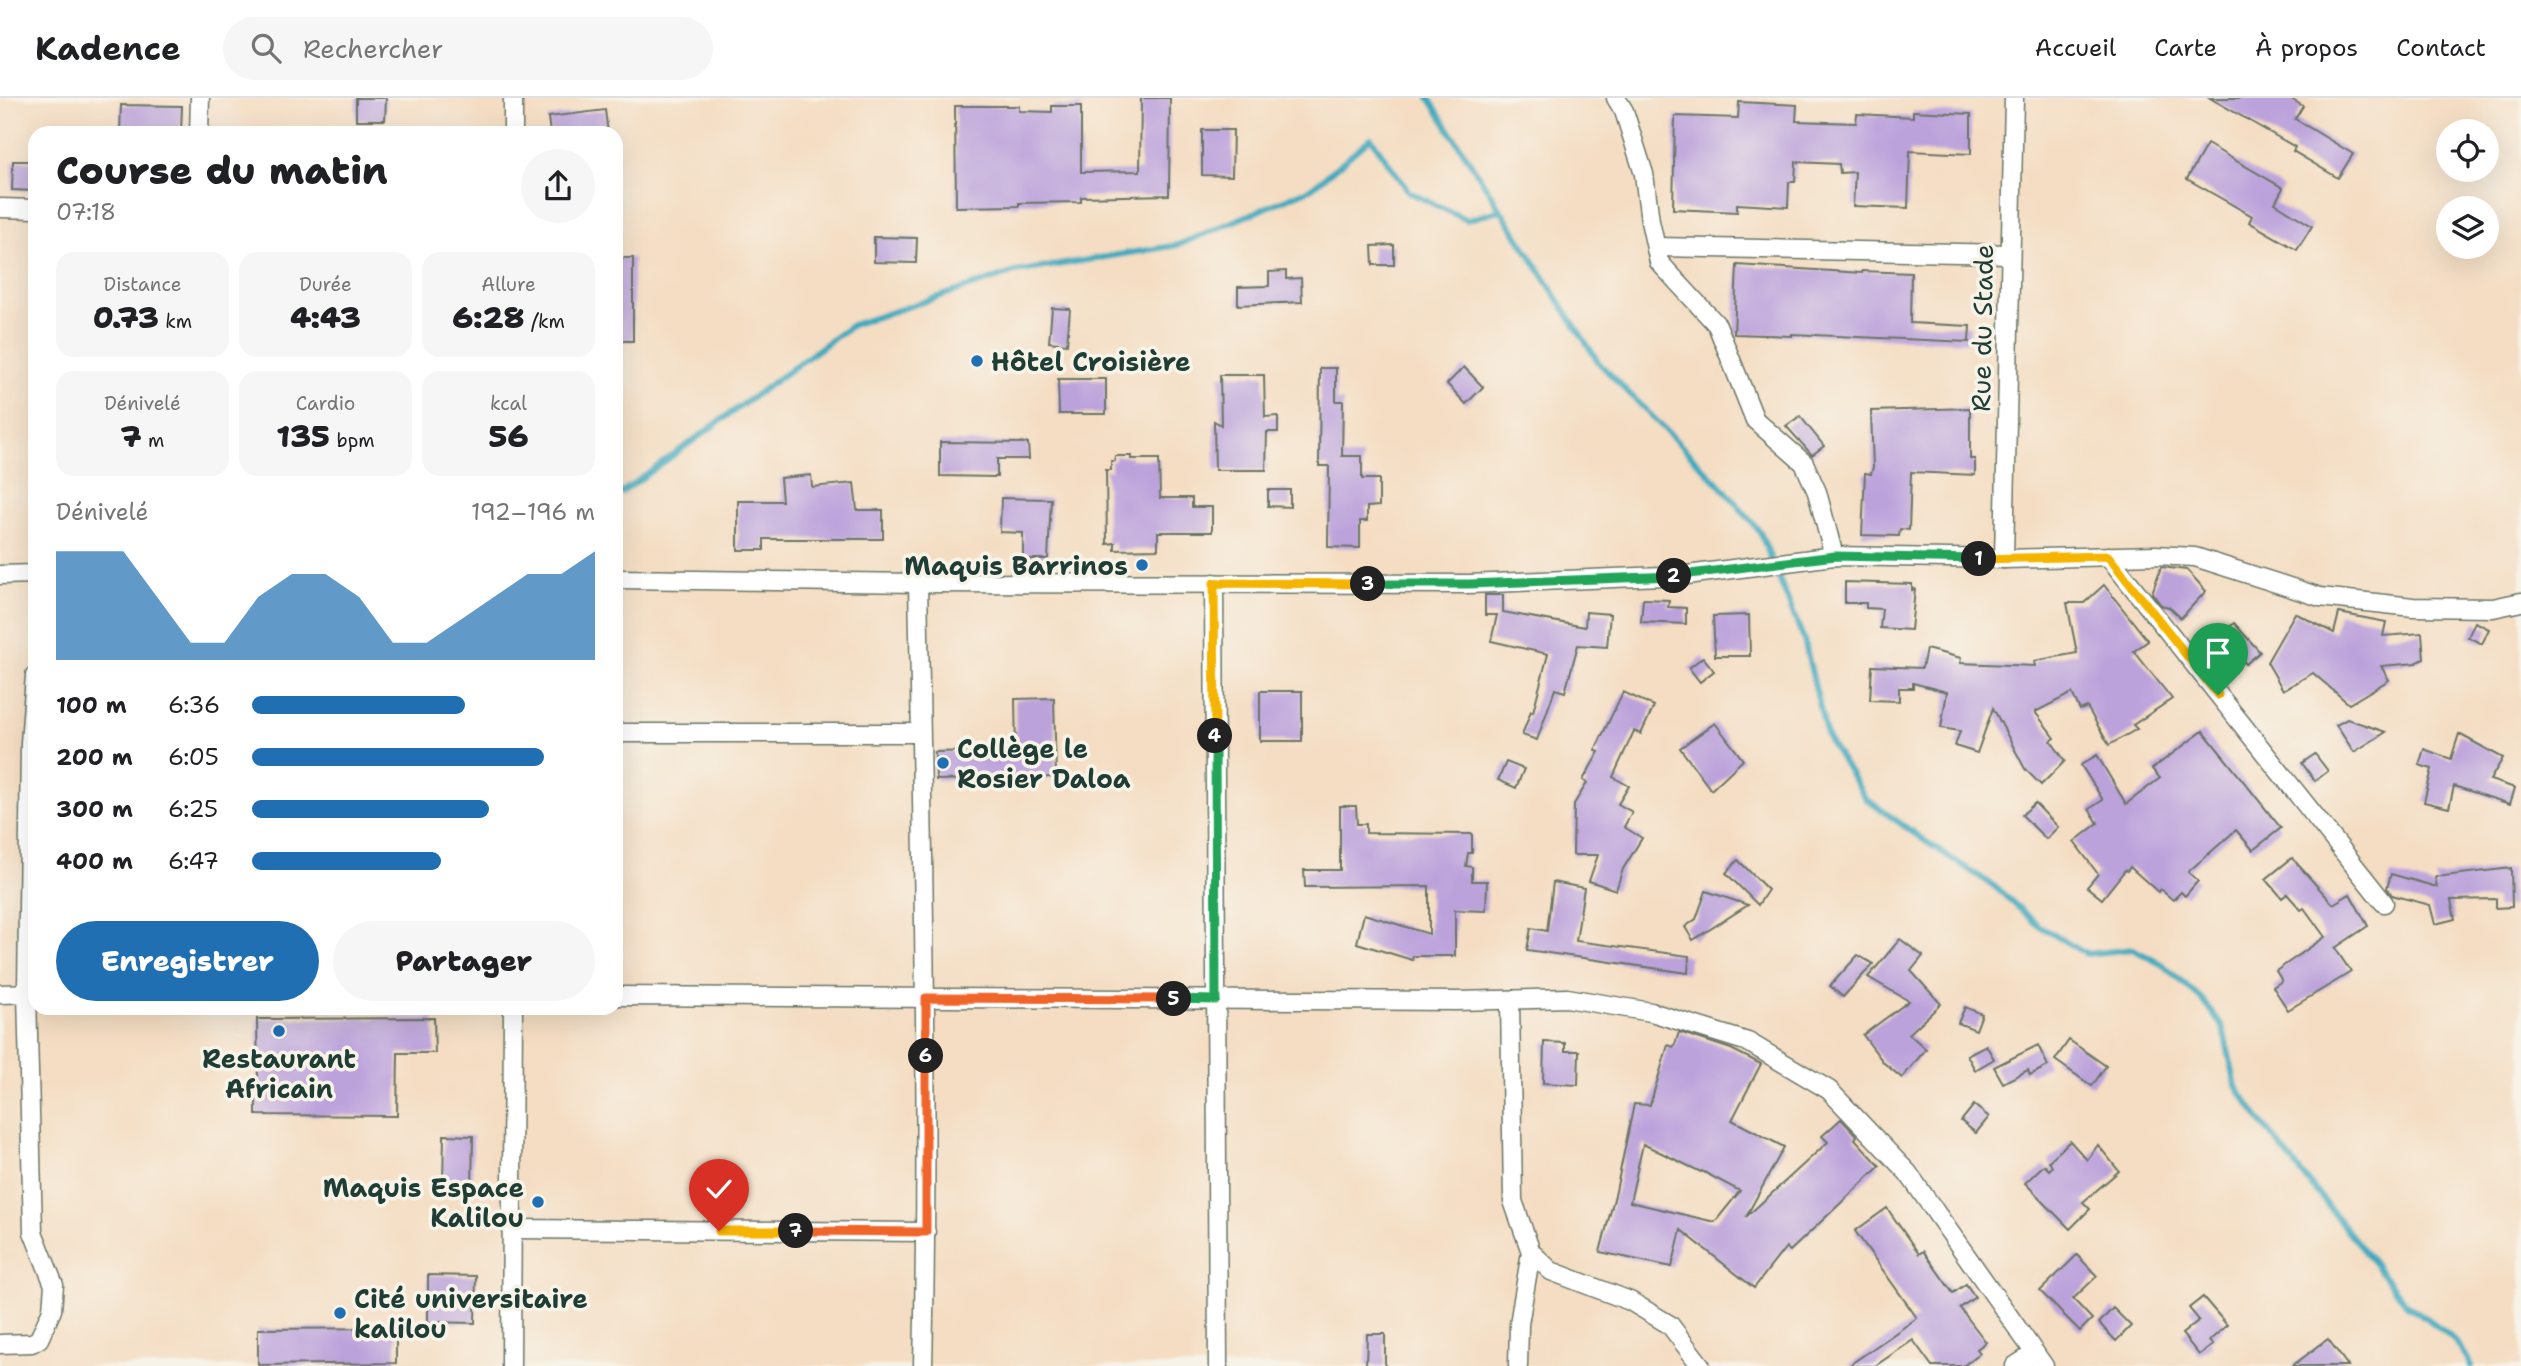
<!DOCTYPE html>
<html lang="fr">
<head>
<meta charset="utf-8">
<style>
  body { margin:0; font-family:"Shantell Sans",sans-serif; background:#f6f6f6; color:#202124; height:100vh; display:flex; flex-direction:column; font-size:26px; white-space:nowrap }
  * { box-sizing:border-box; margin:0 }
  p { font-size:23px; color:#757577 }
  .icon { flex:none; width:38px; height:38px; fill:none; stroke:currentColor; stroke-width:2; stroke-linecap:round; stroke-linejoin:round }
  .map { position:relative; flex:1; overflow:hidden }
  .panel { position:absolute; left:28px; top:28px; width:595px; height:889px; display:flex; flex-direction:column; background:#fff; border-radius:21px; box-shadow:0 7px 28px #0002 }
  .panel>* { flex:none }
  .fabs { position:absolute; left:2436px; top:21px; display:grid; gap:14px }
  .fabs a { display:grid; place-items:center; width:63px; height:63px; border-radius:50%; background:#fff; box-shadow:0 7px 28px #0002; font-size:35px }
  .pin { position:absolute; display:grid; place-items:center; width:60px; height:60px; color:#fff; margin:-72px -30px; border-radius:50% 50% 50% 0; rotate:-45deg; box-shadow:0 0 7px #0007 }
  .pin .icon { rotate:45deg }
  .km { position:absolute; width:35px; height:35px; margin:-18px; border-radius:50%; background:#222; color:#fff; font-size:19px; line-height:35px; text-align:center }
  .round { display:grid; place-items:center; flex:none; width:74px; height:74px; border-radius:37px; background:#f6f6f6 }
  .headline { display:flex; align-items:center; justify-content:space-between; height:119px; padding:0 28px }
  h1 { font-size:38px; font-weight:800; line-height:52px }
  .figures { display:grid; grid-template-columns:repeat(3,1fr); gap:10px; height:119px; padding:7px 28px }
  .figures div { display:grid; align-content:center; border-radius:18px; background:#f6f6f6; text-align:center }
  .figures b { font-size:30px; font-weight:800 }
  .figures small { font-size:19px; font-weight:400 }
  .figures p { font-size:19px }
  .chart { height:196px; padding:14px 28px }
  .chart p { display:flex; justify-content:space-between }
  .chart svg { width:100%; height:126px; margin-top:7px; fill:#1f6fb2; opacity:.7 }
  .primary-button { display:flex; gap:14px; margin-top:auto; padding:14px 28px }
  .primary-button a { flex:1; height:80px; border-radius:42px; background:#1f6fb2; color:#fff; font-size:28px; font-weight:800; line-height:80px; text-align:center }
  .primary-button a+a { background:#f6f6f6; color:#202124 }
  ul { padding:0 28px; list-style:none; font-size:23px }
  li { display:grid; grid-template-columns:112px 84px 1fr; align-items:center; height:52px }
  li i { height:18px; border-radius:9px; background:#1f6fb2 }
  header { display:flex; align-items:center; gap:42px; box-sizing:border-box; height:98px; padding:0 35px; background:#fff; border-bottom:2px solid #e0e0e0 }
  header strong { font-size:33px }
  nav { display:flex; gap:38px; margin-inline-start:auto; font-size:24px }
  .search { width:490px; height:63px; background:#f6f6f6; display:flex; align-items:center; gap:18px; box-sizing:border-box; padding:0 24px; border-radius:38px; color:#757577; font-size:26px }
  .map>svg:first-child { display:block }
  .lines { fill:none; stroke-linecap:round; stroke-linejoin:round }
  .stream { stroke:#3fa9be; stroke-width:6 }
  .building { fill:#bba2db; fill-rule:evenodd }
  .street-casing { stroke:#6a7566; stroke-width:21 }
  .street { stroke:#fff; stroke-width:18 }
  .split-1-casing { stroke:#fff; stroke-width:14 }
  .split-2-casing { stroke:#fff; stroke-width:14 }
  .split-3-casing { stroke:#fff; stroke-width:14 }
  .split-4-casing { stroke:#fff; stroke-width:14 }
  .split-5-casing { stroke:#fff; stroke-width:14 }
  .split-6-casing { stroke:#fff; stroke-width:14 }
  .split-7-casing { stroke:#fff; stroke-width:14 }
  .split-8-casing { stroke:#fff; stroke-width:14 }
  .split-1 { stroke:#f5b400; stroke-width:9 }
  .split-2 { stroke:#22a559; stroke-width:9 }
  .split-3 { stroke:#22a559; stroke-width:9 }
  .split-4 { stroke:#f5b400; stroke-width:9 }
  .split-5 { stroke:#22a559; stroke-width:9 }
  .split-6 { stroke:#f0652b; stroke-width:9 }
  .split-7 { stroke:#f0652b; stroke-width:9 }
  .split-8 { stroke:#f5b400; stroke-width:9 }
  .poi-dot { fill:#1f6fb2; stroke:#f7f3e8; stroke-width:2.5 }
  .labels { text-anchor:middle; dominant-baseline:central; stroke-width:7; stroke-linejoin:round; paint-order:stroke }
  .street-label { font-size:26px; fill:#1f3d34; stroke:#f7f3e8 }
  .poi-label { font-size:26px; font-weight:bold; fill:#1f3d34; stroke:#f7f3e8; text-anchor:start }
</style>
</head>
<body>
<header>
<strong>Kadence</strong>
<div class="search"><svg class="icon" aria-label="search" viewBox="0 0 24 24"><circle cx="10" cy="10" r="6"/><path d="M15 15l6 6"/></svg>Rechercher</div>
<nav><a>Accueil</a><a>Carte</a><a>À propos</a><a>Contact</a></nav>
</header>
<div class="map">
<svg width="2521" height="1268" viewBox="0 0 2521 1268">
  <rect width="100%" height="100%" fill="#f7f3e8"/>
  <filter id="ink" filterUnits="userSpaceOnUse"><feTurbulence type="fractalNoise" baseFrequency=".0143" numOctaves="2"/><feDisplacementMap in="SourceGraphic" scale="14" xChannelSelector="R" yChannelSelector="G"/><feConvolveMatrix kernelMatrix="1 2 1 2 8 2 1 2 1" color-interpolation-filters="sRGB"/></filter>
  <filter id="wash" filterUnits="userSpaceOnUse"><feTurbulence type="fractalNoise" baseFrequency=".00686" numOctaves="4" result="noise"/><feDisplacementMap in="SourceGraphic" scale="28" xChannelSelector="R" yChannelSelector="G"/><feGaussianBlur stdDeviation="1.57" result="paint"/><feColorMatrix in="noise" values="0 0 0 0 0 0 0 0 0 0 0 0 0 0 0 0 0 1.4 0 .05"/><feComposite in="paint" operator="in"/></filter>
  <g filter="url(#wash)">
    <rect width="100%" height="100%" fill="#f4ddc2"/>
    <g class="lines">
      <g class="stream">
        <path d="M1429,0L1599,265L1724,391L1760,434L1804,542L1827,639L1866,701L1928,745L1994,788L2038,827L2086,856L2133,851L2163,867L2203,902L2223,930L2236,988L2268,1033L2407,1207C2431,1223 2460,1240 2471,1268"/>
        <path d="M621,395L852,227L1015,174L1178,147L1312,90L1371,40L1409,94L1467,122L1500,112"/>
      </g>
    </g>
    <g id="blocks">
      <g class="building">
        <path d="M356,0H386L385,22H356Z"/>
        <path d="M1141,0H1170L1169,97L1081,99V104L1019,105V108L956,109L955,8H1019V13L1052,14V8H1081V74L1140,73Z"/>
        <path d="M2210,0H2289L2303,8L2295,21L2353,56L2338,80L2293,53L2295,49Z"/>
        <path d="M1739,4L1797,7L1796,23L1856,25L1857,16L1913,19V13L1971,16V56L1910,53L1908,110L1853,108L1855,74L1840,75L1839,66L1796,64L1795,84H1789L1788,109L1737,106V114L1673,111L1675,18L1738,20Z"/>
        <path d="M121,7L182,8L181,35H120Z"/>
        <path d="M605,12L608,35H550L548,19Z"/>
        <path d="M1202,32H1233L1232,78L1202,77Z"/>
        <path d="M2207,46L2283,90L2275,105L2312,128L2297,152L2249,124L2252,118L2187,81Z"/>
        <path d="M13,63H35V93L12,92Z"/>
        <path d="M874,139L917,140L916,165L874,164Z"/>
        <path d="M1394,147V167H1373L1372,148Z"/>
        <rect x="616" y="160" width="17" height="83"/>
        <path d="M1737,167L1862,175V173L1911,175L1910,225L1970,228L1969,244L1792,236V238L1734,236Z"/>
        <path d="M1286,173V181L1301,180L1302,204L1238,207V189L1269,188V174Z"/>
        <path d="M1052,210L1070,211L1067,246L1049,244Z"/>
        <path d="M1464,269L1483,289L1466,306L1447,286Z"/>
        <path d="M1320,270H1336V303H1343L1342,358H1362V381H1379V408L1367,409V423H1360V450L1328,449L1329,368H1319Z"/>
        <path d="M1220,277H1264L1265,319L1278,318V334H1267L1266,372H1215L1214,323L1221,327Z"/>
        <path d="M1058,281H1106V316H1059Z"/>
        <path d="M1970,310V361H1975V377L1911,374L1909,432L1900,431L1899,438L1862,437L1865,375L1871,376L1873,369L1871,313Z"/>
        <path d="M1800,318L1824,348L1812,357L1786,328Z"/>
        <path d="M940,344L1028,345L1029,361H997V379L940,378Z"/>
        <path d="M1115,358H1131V361H1159L1160,400H1192V409H1212V434H1158V451L1115,452V445L1107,446L1106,372H1111V363H1115Z"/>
        <path d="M811,377L812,389L854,385L857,412H883V441H764V452H738V403H782L780,380Z"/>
        <path d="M1268,392H1290V409L1268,408Z"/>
        <path d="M1001,400L1051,401L1048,461H1023V435L1000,434Z"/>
        <path d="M2161,469L2187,472L2206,493L2181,520L2169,509L2161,507L2152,495Z"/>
        <path d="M1845,484L1912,486V492L1915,491L1911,532L1880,530L1882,511L1866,510V505H1845Z"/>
        <path d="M2104,487L2148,543L2134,553L2172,601L2133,627L2137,631L2109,647L2087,609L2080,612L2072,595L2035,614L2055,640L2051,643L2065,663L2041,687L2025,671L1993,610L1977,655L1955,648L1960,633L1941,630L1947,594L1913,585V590H1899V603L1870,602L1872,568L1922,570L1926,551L1961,560L1960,565L2035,568L2034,563L2077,555L2067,505H2084Z"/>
        <path d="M1485,497H1503V514L1585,529L1586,514L1610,516L1607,549L1578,547L1565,594L1555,591L1537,642L1522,637L1531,613L1533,614L1548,556L1491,543L1497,517H1485Z"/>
        <path d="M1643,501L1669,502L1668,509L1686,510V526L1641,524Z"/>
        <path d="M2295,515L2334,535L2339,515L2386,524L2383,538L2422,535L2424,561L2416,565L2381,568L2389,582L2349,606L2313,575L2283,592L2267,564Z"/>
        <path d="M1749,517L1750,558H1715L1713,518Z"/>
        <path d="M2475,524L2489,531L2482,546L2468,539Z"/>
        <path d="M2234,525L2260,554L2246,566L2221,537Z"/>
        <path d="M1703,559L1714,573L1700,584L1689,570Z"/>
        <rect x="1260" y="593" width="42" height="50"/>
        <path d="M1623,594L1654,608L1641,636L1634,633L1613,679L1629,688L1618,706L1632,714L1624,729L1642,740L1623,771L1616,792L1589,783L1598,757H1573L1574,706L1587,685L1583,682L1599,654L1595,652Z"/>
        <path d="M1054,600L1056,679L936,682L935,654L1016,652L1015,601Z"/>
        <path d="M2347,621L2386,634L2354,654L2336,627Z"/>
        <path d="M1715,625L1743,662L1711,692L1680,650Z"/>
        <path d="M2203,633L2281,730L2253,752L2236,732L2188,774L2198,783L2185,798L2181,794L2173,802L2160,791L2158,794L2130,769L2127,773L2125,772L2102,801L2087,789L2098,776L2074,744L2098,725L2089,711L2103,702L2081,667L2097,657L2126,706L2160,680L2152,671Z"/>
        <path d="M2459,636L2503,660L2490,682L2515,690L2510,706L2454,688L2449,710L2424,704L2432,671L2419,667L2424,651L2451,661Z"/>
        <path d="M2315,656L2328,673L2315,683L2302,665Z"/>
        <path d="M1506,664L1524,671L1516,690L1498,682Z"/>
        <path d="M2035,705L2058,729L2046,741L2022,717Z"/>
        <path d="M1340,708H1356L1357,726H1366V735L1472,736V755H1468L1466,768L1472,769V783H1487L1486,813L1455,812V858H1413L1412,862L1357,845L1364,816L1429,836V788L1305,789L1304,772H1340Z"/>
        <path d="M2292,760L2333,806L2350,796L2368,828L2335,850L2351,874L2288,912L2273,889L2282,883L2276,873L2325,839L2304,810L2301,812L2287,796L2282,800L2266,781Z"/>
        <path d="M1738,762L1768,792L1758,807L1726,775Z"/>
        <path d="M2511,770L2512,809L2496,810V801L2451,802L2455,821L2435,826L2430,807L2392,797L2387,790L2391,776L2437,789L2435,779Z"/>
        <path d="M1553,784L1584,790L1576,843L1689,858L1688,875L1527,852L1531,830L1547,833Z"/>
        <path d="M1706,793L1748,807L1693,842L1685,829L1696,821Z"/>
        <path d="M1900,841L1923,858L1911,873L1941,906L1909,936L1926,951L1902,980L1884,965L1863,937L1909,903L1868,879Z"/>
        <path d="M1858,857L1873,866L1843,899L1830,888Z"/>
        <path d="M1965,909L1982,916L1976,932L1958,925Z"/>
        <path d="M434,920L435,955H398L397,1018L256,1017V981H258L257,921Z"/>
        <path d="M1679,934L1731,951L1761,966L1732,1022L1784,1049L1746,1119L1828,1044L1822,1038L1841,1021L1857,1038L1855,1041L1880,1068L1790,1153L1786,1149L1754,1190L1681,1132L1672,1169L1600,1154L1616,1093L1634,1006L1650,1007L1668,947L1674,949ZM1643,1046L1701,1074L1702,1073L1740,1093L1715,1124L1630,1104Z"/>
        <path d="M2069,942L2106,968L2092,988L2055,962Z"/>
        <path d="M1544,944L1565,945V953H1579L1578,987L1543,985Z"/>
        <path d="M1986,947L1994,961L1975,972L1967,957Z"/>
        <path d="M2038,947L2048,968L2030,977L2028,972L2003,985L1994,969Z"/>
        <path d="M1974,1007L1989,1019L1976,1035L1961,1023Z"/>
        <path d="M444,1037L473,1038L472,1087H443Z"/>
        <path d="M2070,1043L2087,1062L2098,1047L2119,1073L2083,1104L2090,1111L2070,1131L2025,1085L2044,1067L2049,1072L2052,1069L2049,1063Z"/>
        <path d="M1887,1110L1919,1156L1923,1153L1953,1195L1966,1186L1975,1199L1960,1210L1986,1244L1977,1251L1980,1255L1963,1268H1932L1913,1242L1875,1268H1848L1917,1220L1855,1133Z"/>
        <path d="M2077,1157L2097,1178L2073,1201L2092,1221L2080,1233L2040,1193Z"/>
        <path d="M428,1177L476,1178L475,1225L428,1224Z"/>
        <path d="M2203,1199L2227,1227L2209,1243L2213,1247L2199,1257L2182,1236L2199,1222L2189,1210Z"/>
        <path d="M2113,1210L2131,1228L2116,1243L2099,1225Z"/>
        <path d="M396,1230V1265L258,1267V1231Z"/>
        <path d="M1367,1236H1385V1268H1366Z"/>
        <path d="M2328,1241L2348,1268H2292Z"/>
      </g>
    </g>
  </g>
  <g filter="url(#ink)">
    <use href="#blocks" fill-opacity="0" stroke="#6a7566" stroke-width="2"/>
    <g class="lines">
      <g class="street-casing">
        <g id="street">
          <path d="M1616,0L1624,13L1644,76L1650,123L1659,164L1717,227L1755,322L1804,365L1817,394L1834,458"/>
          <path d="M199,35L200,0"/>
          <path d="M513,35V0"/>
          <path d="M0,110L35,111"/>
          <path d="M1656,149L2010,156"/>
          <path d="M2108,458L2384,805"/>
          <path d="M2004,461L2014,0"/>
          <path d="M0,477L35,476"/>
          <path d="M616,481L918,485L1469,486L1687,477L1834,458L2004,461L2155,457L2195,459L2320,499L2413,509L2493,510L2521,504"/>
          <path d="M918,485C923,746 929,1007 923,1268"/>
          <path d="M1214,485L1218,1268"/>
          <path d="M616,635H920"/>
          <path d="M0,896L35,895"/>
          <path d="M616,898L1457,903L1567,900L1651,914L1748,944L1829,992L1908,1075L2044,1268"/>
          <path d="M1510,902L1513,1103L1531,1154L1551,1173L1630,1203L1670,1227L1701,1268"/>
          <path d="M511,1131L926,1134"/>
          <path d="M0,1246L32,1245L39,1241L52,1212L54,1187L33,1134L27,895L30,645L35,577"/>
          <path d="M511,1268L513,910"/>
          <path d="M1518,1268L1519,1226L1531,1154"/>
          <path d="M2015,1268L2035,1255"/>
        </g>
      </g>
      <use href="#street" class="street"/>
    </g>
  </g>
  <g class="lines" filter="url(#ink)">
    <g class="split-1-casing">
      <path id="split-1" d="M1979,461L2108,458L2218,597"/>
    </g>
    <g class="split-2-casing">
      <path id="split-2" d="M1674,478L1835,458L1979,461"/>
    </g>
    <g class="split-3-casing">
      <path id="split-3" d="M1368,486H1469L1674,478"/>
    </g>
    <g class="split-4-casing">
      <path id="split-4" d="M1215,638L1214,485L1368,486"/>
    </g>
    <g class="split-5-casing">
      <path id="split-5" d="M1174,901L1216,902L1215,638"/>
    </g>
    <g class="split-6-casing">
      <path id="split-6" d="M926,958V900L1174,901"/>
    </g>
    <g class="split-7-casing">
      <path id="split-7" d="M796,1133L926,1134V958"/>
    </g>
    <g class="split-8-casing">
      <path id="split-8" d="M719,1133H796"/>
    </g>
    <use href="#split-1" class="split-1"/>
    <use href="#split-2" class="split-2"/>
    <use href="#split-3" class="split-3"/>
    <use href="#split-4" class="split-4"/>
    <use href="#split-5" class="split-5"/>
    <use href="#split-6" class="split-6"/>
    <use href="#split-7" class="split-7"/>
    <use href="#split-8" class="split-8"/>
  </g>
  <g class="poi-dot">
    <circle cx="977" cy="263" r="7"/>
    <circle cx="1142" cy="467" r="7"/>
    <circle cx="943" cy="665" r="7"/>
    <circle cx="279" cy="933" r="7"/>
    <circle cx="538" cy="1104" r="7"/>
    <circle cx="340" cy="1215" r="7"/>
  </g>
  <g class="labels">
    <g class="street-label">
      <text transform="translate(1982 230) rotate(-89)">Rue du Stade</text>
    </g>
    <g class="poi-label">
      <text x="991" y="263">Hôtel Croisière</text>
      <text x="1128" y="467" text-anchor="end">Maquis Barrinos</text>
      <text x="957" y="650">Collège le<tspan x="957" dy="30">Rosier Daloa</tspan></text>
      <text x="279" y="960" text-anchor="middle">Restaurant<tspan x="279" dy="30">Africain</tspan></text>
      <text x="524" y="1089" text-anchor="end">Maquis Espace<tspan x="524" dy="30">Kalilou</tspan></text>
      <text x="354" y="1200">Cité universitaire<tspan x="354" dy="30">kalilou</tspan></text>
    </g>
  </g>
</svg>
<div class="fabs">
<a><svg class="icon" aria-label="locate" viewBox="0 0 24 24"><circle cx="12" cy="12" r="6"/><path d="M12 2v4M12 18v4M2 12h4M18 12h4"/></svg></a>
<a><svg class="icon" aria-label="layers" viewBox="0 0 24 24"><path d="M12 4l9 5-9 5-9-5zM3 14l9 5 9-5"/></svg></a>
</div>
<div class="pin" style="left:2218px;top:597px;background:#1e9e55"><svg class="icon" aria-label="arrive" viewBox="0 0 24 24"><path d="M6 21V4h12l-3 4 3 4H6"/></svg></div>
<div class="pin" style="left:719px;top:1133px;background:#d93025"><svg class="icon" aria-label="check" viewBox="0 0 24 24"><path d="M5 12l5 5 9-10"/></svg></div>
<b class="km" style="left:1979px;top:461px">1</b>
<b class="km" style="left:1674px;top:478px">2</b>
<b class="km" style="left:1368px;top:486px">3</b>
<b class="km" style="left:1215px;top:638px">4</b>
<b class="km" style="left:1174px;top:901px">5</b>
<b class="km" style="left:926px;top:958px">6</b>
<b class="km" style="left:796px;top:1133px">7</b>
<section class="panel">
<div class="headline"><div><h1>Course du matin</h1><p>07:18</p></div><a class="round"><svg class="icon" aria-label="share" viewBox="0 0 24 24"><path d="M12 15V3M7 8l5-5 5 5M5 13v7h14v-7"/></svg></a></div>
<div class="figures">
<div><p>Distance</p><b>0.73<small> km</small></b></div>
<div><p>Durée</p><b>4:43</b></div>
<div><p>Allure</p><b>6:28<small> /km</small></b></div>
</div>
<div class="figures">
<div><p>Dénivelé</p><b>7<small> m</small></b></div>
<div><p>Cardio</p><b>135<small> bpm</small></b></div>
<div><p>kcal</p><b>56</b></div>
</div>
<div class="chart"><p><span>Dénivelé</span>192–196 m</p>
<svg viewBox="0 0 160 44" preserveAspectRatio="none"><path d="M0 44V6L10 6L20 6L30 22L40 38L50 38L60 22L70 14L80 14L90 22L100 38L110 38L120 30L130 22L140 14L150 14L160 6V44z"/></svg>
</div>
<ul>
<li><b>100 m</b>6:36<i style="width:62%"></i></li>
<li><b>200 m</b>6:05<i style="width:85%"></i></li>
<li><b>300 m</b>6:25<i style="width:69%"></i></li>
<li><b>400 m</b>6:47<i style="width:55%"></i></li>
</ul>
<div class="primary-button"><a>Enregistrer</a><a>Partager</a></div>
</section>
</div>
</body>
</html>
